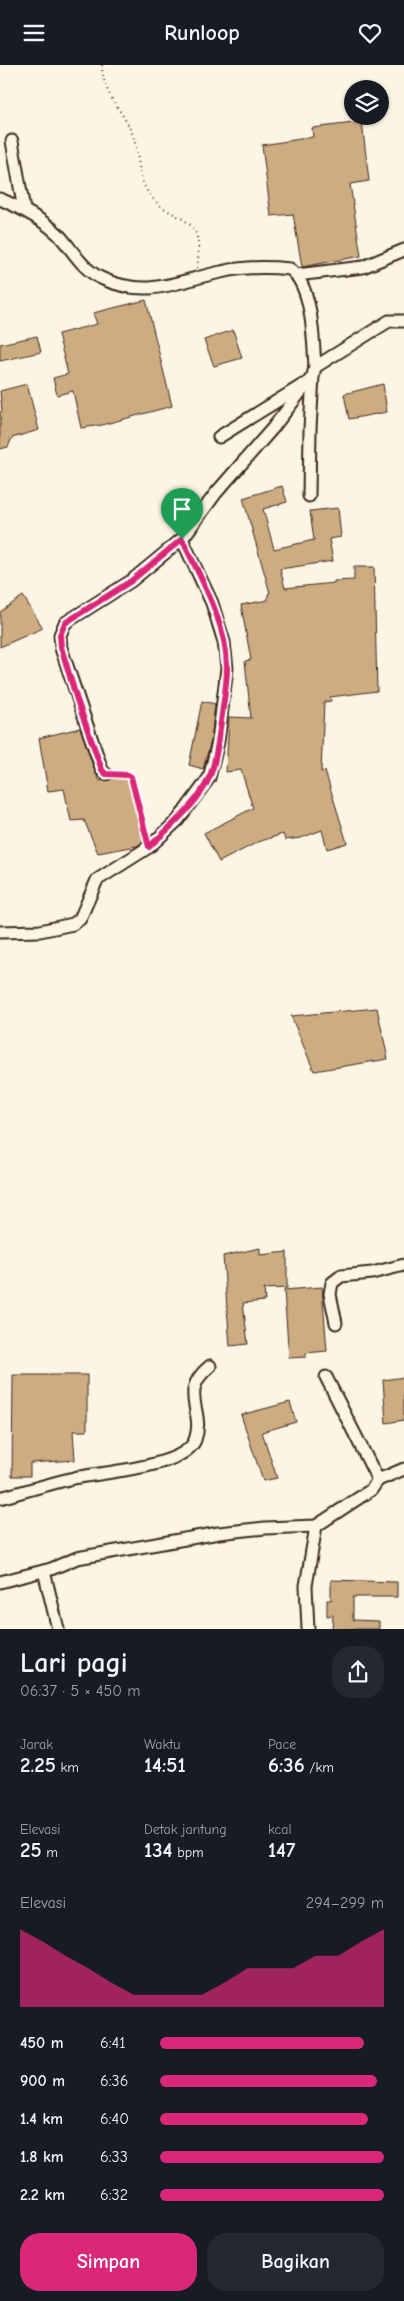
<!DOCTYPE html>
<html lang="id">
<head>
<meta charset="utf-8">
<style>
  body { margin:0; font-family:"Comic Neue",sans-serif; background:#242831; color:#f1f3f6; height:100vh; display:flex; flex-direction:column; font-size:19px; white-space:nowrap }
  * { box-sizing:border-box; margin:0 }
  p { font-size:16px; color:#9ea1a6 }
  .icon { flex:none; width:28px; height:28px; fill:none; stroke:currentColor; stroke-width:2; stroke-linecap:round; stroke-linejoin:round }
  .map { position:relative; height:1564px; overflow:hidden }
  .drawer { display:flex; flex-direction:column; background:#171b24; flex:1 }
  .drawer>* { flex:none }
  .buttons { position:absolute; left:344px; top:15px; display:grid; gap:10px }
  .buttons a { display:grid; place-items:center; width:45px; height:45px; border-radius:50%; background:#171b24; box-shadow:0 1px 4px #0004; font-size:25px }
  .pin { position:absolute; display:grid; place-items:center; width:42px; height:42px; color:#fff; margin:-51px -21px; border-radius:50% 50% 50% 0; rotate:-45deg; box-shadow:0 0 5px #0007 }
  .pin .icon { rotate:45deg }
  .round { display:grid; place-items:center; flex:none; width:52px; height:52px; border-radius:20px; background:#242831 }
  .summary { display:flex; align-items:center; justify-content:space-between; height:85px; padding:0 20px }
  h1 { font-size:28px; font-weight:600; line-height:38px }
  .figures { display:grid; grid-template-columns:repeat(3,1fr); gap:8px; height:85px; padding:5px 20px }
  .figures div { display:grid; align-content:center }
  .figures b { font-size:21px; font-weight:600 }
  .figures small { font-size:14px; font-weight:400 }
  .figures p { font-size:14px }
  .chart { height:140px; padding:10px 20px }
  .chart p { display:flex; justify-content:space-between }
  .chart svg { width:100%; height:90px; margin-top:5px; fill:#db2777; opacity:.7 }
  .button { display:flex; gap:10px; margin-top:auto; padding:10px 20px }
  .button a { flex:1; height:58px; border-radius:20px; background:#db2777; color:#fff; font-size:20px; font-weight:600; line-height:58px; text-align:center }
  .button a+a { background:#242831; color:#f1f3f6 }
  ul { padding:0 20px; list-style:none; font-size:16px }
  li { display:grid; grid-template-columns:80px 60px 1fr; align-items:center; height:38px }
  li i { height:12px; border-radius:6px; background:#db2777 }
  header { display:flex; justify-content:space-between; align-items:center; height:65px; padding:0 20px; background:#171b24; font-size:22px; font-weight:600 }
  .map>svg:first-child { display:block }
  .building { fill:#ceac81; stroke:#3b2a1e }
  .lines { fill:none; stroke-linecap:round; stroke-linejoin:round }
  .minor-casing { stroke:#3b2a1e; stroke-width:15 }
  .path { stroke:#3b2a1e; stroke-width:2; stroke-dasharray:1 4; stroke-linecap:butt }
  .minor { stroke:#fcf5e5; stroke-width:11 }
  .route-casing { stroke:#fff; stroke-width:10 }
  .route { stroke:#db2777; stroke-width:6 }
</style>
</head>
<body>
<header><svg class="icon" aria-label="menu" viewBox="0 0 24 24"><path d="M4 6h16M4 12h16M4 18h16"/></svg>Runloop<svg class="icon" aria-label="heart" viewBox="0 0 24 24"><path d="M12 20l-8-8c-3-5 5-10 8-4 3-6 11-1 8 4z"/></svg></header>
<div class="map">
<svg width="404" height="1564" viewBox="0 0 404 1564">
  <rect width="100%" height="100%" fill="#fcf5e5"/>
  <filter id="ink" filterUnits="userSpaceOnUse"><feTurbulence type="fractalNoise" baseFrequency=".02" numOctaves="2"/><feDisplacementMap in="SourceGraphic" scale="10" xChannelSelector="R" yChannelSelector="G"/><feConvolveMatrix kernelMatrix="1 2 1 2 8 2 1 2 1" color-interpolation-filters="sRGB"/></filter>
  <g filter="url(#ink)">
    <g class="building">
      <path d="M362,57L369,116L350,119L361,191L302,202L293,149L271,151L262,80L313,72L312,63Z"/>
      <path d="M146,235L172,341L102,360L81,363L73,326L57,330L53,313L68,309L58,269L97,259L93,248Z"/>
      <path d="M233,265L242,293L214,301L204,275Z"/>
      <path d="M37,271L41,287L0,296V279Z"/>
      <path d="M27,319L39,365L12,373L8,382L0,384V347L2,346L0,326Z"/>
      <path d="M383,319L387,347L349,354L344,329Z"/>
      <path d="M282,421L287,437L263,444L274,484L314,475L310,446L338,443L341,472L329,474L333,496L280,504L285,523L334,518V516L354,515V502H374L377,626L330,632L331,636L324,637L321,707L325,706L347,778L327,784L322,765L301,773L285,775L283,769L258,777L219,797L204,768L253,743L241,705L226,707L229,652L251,653L245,596L251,595L241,540L268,535V529L270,528L243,433Z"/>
      <path d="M23,531L43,563L0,582V547Z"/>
      <path d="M202,636L215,639L211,676L203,704L189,700Z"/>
      <path d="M80,663L95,707L100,716L129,711L145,775L137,781L98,788L84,755L71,756L64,724L48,726L39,673Z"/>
      <path d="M377,943L388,994L314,1006L291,951Z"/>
      <path d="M260,1183V1190L287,1187V1223L264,1224L265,1236L243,1238L248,1279L230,1281L223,1191Z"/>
      <path d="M322,1222L327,1286L306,1288V1292L289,1293L284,1225Z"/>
      <path d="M13,1310H87V1366H73L75,1395L30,1398V1411H12Z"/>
      <path d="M404,1312V1355L386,1358L383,1315Z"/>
      <path d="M290,1337L296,1357L262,1367L277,1413L263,1416L241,1350Z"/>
      <path d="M331,1515L397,1517V1532H353V1555L379,1556V1564H332L333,1550L327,1551V1535H331Z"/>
    </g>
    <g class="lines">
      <g class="minor-casing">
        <g id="minor">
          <path d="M12,76L24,145"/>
          <path d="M0,134C21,143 41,153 58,169C73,185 82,205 103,214C149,234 177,216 221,207C242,202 269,202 290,204C313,222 313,273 315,302"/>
          <path d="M297,210L363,202L404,185"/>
          <path d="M219,372L303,320"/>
          <path d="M309,431L310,364L313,311"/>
          <path d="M106,709L102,705L61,583L60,570L65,558L131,516L182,474L216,428L272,364L313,311L315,302L389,256H404"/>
          <path d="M0,867L40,866L73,859L80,854L97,815L149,782L178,755L209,713L218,677L227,603L224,577L212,538L182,474"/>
          <path d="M336,1258L330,1229L332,1218L341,1211L372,1208L404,1200"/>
          <path d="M326,1312L378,1415"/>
          <path d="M0,1433C25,1426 49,1419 74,1413C101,1407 184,1403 195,1375C206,1345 177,1328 210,1301"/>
          <path d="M44,1506L58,1564"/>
          <path d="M0,1517L51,1504L77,1493L219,1468L265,1463L316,1461L371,1425L378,1415L404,1404"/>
          <path d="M308,1564L306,1521L316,1461"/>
        </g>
      </g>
      <g class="path">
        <path d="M102,0C103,31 121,42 132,68C139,86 137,108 146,124C168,162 207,141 197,203"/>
        <path d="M116,710H128L131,712L146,769"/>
      </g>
      <use href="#minor" class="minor"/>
    </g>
  </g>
  <g class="lines" filter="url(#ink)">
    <g class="route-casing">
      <path id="route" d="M182,474C201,514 227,558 227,603C227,621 223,639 221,657C218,674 217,696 209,713C199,737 168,764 149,782L131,712L128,710L106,709L102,705L77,635L61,582L60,570L65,558L131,516Z"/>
    </g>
    <use href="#route" class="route"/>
  </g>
</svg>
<div class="buttons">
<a><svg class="icon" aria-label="layers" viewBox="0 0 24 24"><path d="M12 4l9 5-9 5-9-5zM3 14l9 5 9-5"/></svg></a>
</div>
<div class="pin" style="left:182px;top:474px;background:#1e9e55"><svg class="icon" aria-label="arrive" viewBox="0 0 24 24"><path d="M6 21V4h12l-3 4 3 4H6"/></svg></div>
</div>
<section class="drawer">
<div class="summary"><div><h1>Lari pagi</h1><p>06:37 · 5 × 450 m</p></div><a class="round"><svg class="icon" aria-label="share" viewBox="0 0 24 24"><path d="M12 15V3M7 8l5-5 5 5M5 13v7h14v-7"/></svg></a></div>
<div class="figures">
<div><p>Jarak</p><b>2.25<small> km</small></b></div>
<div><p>Waktu</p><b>14:51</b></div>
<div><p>Pace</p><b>6:36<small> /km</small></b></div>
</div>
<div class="figures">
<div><p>Elevasi</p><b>25<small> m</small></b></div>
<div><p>Detak jantung</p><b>134<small> bpm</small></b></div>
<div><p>kcal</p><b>147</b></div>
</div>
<div class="chart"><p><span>Elevasi</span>294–299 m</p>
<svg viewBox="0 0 160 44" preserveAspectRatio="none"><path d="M0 44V6L10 12L20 19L30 25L40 32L50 38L60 38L70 38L80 38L90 32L100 25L110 25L120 25L130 19L140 19L150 12L160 6V44z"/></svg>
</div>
<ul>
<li><b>450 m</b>6:41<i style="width:91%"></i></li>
<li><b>900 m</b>6:36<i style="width:97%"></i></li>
<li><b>1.4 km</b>6:40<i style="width:93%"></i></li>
<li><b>1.8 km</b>6:33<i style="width:100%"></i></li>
<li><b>2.2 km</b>6:32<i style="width:100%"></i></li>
</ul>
<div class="button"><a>Simpan</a><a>Bagikan</a></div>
</section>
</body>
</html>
